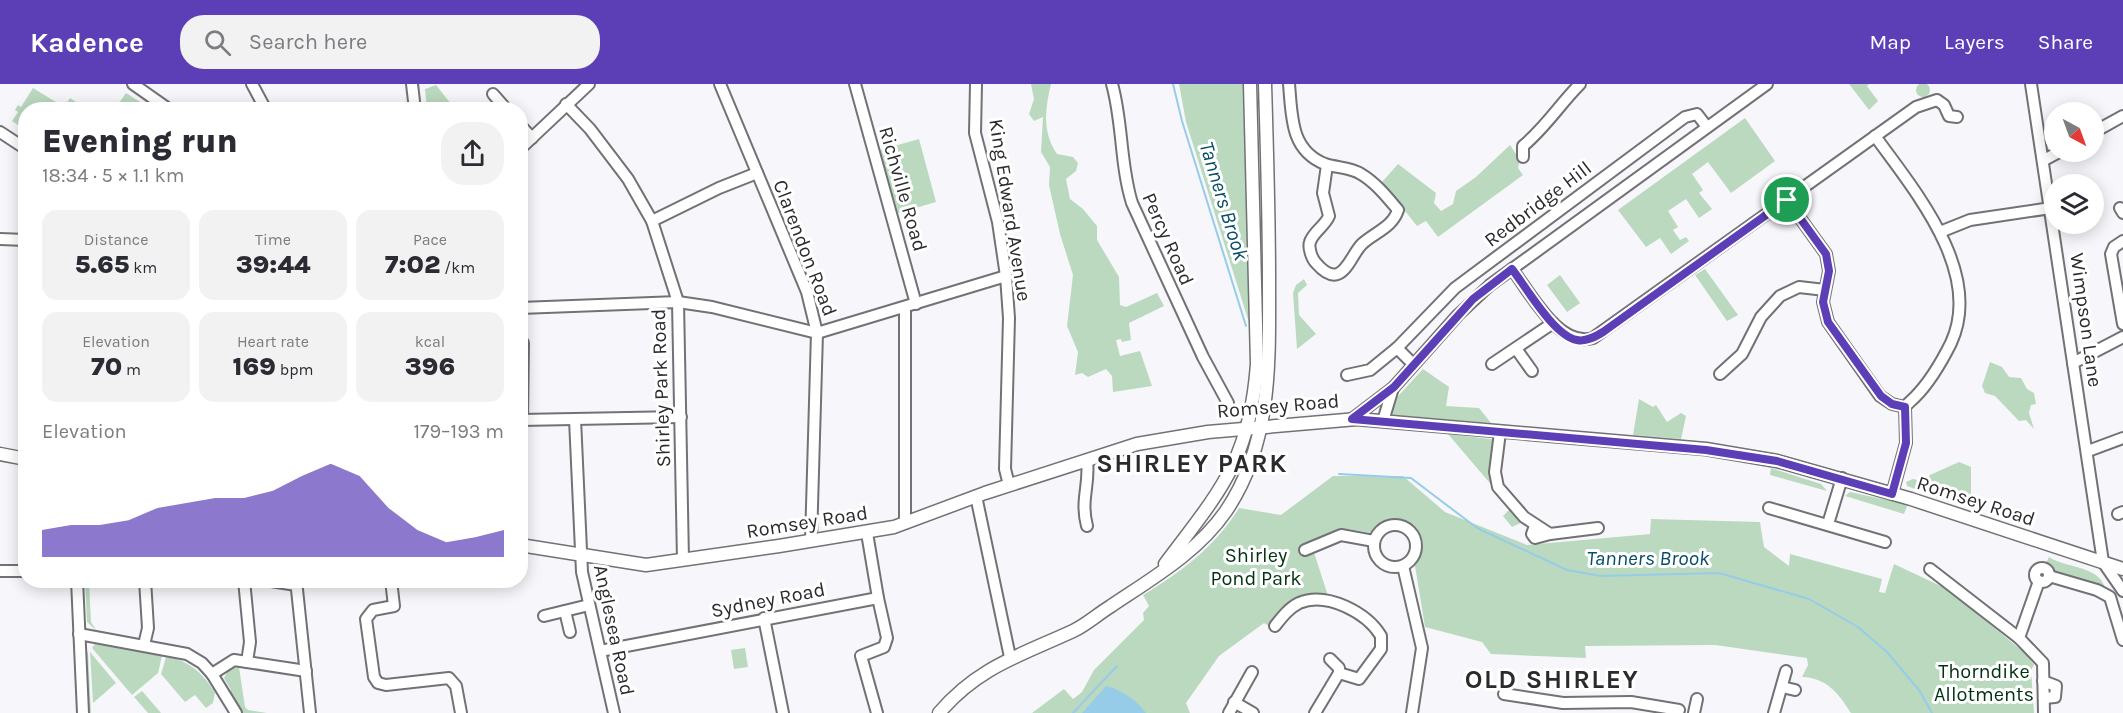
<!DOCTYPE html>
<html lang="en">
<head>
<meta charset="utf-8">
<style>
  body { margin:0; font-family:Karla,sans-serif; background:#f2f2f3; color:#2b2b33; height:100vh; display:flex; flex-direction:column; font-size:22px; white-space:nowrap }
  * { box-sizing:border-box; margin:0 }
  p { font-size:20px; color:#7c7c81 }
  .icon { flex:none; width:33px; height:33px; fill:none; stroke:currentColor; stroke-width:2; stroke-linecap:round; stroke-linejoin:round }
  .map { position:relative; flex:1; overflow:hidden }
  .panel { position:absolute; left:18px; top:18px; width:510px; height:486px; display:flex; flex-direction:column; background:#fff; border-radius:24px; box-shadow:0 3px 15px #0003 }
  .panel>* { flex:none }
  .needle { width:39px; rotate:139deg }
  .buttons { position:absolute; left:2044px; top:18px; display:grid; gap:12px }
  .buttons a { display:grid; place-items:center; width:60px; height:60px; border-radius:50%; background:#fff; box-shadow:0 3px 15px #0003; font-size:30px }
  .pin { position:absolute; display:grid; place-items:center; width:51px; height:51px; color:#fff; margin:-26px; border:3px solid #fff; border-radius:50%; box-shadow:0 2px 6px #0007 }
  .round { display:grid; place-items:center; flex:none; width:63px; height:63px; border-radius:24px; background:#f2f2f3 }
  .overview { display:flex; align-items:center; justify-content:space-between; height:102px; padding:0 24px }
  h1 { font-size:33px; font-weight:800; line-height:45px }
  .stats { display:grid; grid-template-columns:repeat(3,1fr); gap:9px; height:102px; padding:6px 24px }
  .stats div { display:grid; align-content:center; border-radius:15px; background:#f2f2f3; text-align:center }
  .stats b { font-size:26px; font-weight:800 }
  .stats small { font-size:16px; font-weight:400 }
  .stats p { font-size:16px }
  .chart { height:168px; padding:12px 24px }
  .chart p { display:flex; justify-content:space-between }
  .chart svg { width:100%; height:108px; margin-top:6px; fill:#5c3fb7; opacity:.7 }
  header { display:flex; align-items:center; gap:36px; box-sizing:border-box; height:84px; padding:0 30px; background:#5c3fb7; color:#fff }
  header strong { font-size:28px }
  nav { display:flex; gap:33px; margin-inline-start:auto; font-size:21px }
  .search { width:420px; height:54px; background:#f2f2f3; display:flex; align-items:center; gap:15px; box-sizing:border-box; padding:0 21px; border-radius:24px; color:#7c7c81; font-size:22px }
  .map>svg:first-child { display:block }
  .green { fill:#bbd9bf }
  .water { fill:#97cce9 }
  .lines { fill:none; stroke-linecap:round; stroke-linejoin:round }
  .stream { stroke:#97cce9; stroke-width:2 }
  .minor-casing { stroke:#727276; stroke-width:14 }
  .major-casing { stroke:#727276; stroke-width:15 }
  .minor { stroke:#fff; stroke-width:10 }
  .major { stroke:#fff; stroke-width:12 }
  .route-casing { stroke:#fff; stroke-width:12 }
  .route { stroke:#5c3fb7; stroke-width:8 }
  .labels { text-anchor:middle; dominant-baseline:central; stroke-width:6; stroke-linejoin:round; paint-order:stroke }
  .street-label { font-size:20px; fill:#2b2b2d; stroke:#fff }
  .park-label { font-size:20px; fill:#013311; stroke:#fff }
  .water-label { font-size:21px; font-style:italic; fill:#074d6a; stroke:#fff }
  .district-label { font-size:26px; font-weight:bold; letter-spacing:1.5px; fill:#2b2b2d; stroke:#fff }
</style>
</head>
<body>
<header>
<strong>Kadence</strong>
<div class="search"><svg class="icon" aria-label="search" viewBox="0 0 24 24"><circle cx="10" cy="10" r="6"/><path d="M15 15l6 6"/></svg>Search here</div>
<nav><a>Map</a><a>Layers</a><a>Share</a></nav>
</header>
<div class="map">
<svg width="2123" height="629" viewBox="0 0 2123 629">
  <rect width="100%" height="100%" fill="#f7f7fb"/>
  <g class="green">
    <circle cx="1923" cy="6" r="7"/>
    <path d="M1031,0H1051C1045,25 1042,48 1057,70L1073,73L1078,79L1076,87L1066,95L1070,115L1083,125L1097,142V156L1119,193L1120,221L1126,223L1157,209L1164,222L1129,239L1131,256L1122,258L1121,255L1116,256L1120,272L1140,267L1152,302L1113,308L1112,292L1106,285L1088,293L1082,289L1075,291L1078,268L1067,242L1073,191L1060,150L1049,101L1050,83L1041,68L1043,33L1034,37L1029,30L1034,15Z"/>
    <path d="M1179,0H1245L1251,245L1186,38Z"/>
    <path d="M1849,0H1869L1867,2L1878,17L1869,26Z"/>
    <path d="M436,1L455,25H427L425,5Z"/>
    <path d="M33,4L64,23L70,14L87,25L26,26L25,46L12,37L18,28L15,26L18,21L21,23Z"/>
    <path d="M126,9L151,25H115Z"/>
    <path d="M1745,34L1775,77L1731,109L1708,78L1692,90L1703,106L1699,109L1712,125L1699,134L1686,115L1668,127L1678,143L1673,146L1680,156L1686,153L1689,157L1671,170L1660,154L1646,163L1618,126Z"/>
    <path d="M919,55L936,118L898,129L880,66Z"/>
    <path d="M1510,61L1520,76L1518,84L1523,91L1438,153L1426,137L1417,142L1382,98L1398,80L1436,109L1434,119L1441,127L1453,120L1456,107L1476,93Z"/>
    <path d="M1705,185L1738,231L1727,237L1695,191Z"/>
    <path d="M1560,191L1580,219L1567,228L1547,201Z"/>
    <path d="M1304,195L1307,201L1298,209L1299,231L1316,250L1297,265L1293,209L1296,201Z"/>
    <path d="M1990,278L2002,283L2009,293L2021,294L2027,305L2034,309L2036,320L2031,321L2029,329L2034,345L2026,336L2019,337L1995,312L1985,309L1982,302Z"/>
    <path d="M1423,285L1449,303L1446,322L1479,324L1491,339L1393,331L1390,321Z"/>
    <path d="M1639,315L1653,323L1656,321L1667,338L1681,329L1686,332L1681,355L1633,351Z"/>
    <path d="M1448,350L1499,356L1498,403L1527,436L1512,443L1503,432L1511,424Z"/>
    <path d="M1959,378L1971,383V414C1955,425 1925,408 1907,402L1906,398L1913,395L1926,398L1930,391Z"/>
    <path d="M1771,384L1821,400L1827,407L1770,391Z"/>
    <path d="M1333,392H1403L1445,428L1527,461L1650,450L1651,435L1760,438L1764,463L1789,482L1790,470L1882,495L1879,508L1885,509L1894,480L1947,505L2026,570L2034,581L2031,586L2034,629H1851C1838,609 1827,594 1802,593L1808,581L1807,574L1715,561L1585,562L1586,574L1491,570L1482,558L1425,543L1415,482L1419,463L1417,450L1403,439H1392L1373,449L1348,445L1311,459L1329,515L1317,513L1271,543L1264,539L1219,572L1186,619L1190,629H1032L1064,605L1073,615L1082,608L1094,586L1144,536L1143,529L1149,522L1143,511C1181,488 1215,463 1239,424L1281,431Z"/>
    <path d="M1850,408L1901,419L1907,422L1904,430L1845,412Z"/>
    <path d="M2049,473C2065,484 2097,481 2105,503L2053,488L2046,479Z"/>
    <path d="M85,497H89L91,538L96,546L128,553L98,548L87,538Z"/>
    <path d="M95,560L162,572L158,589L132,611L92,564Z"/>
    <path d="M745,564L748,583L734,585L731,566Z"/>
    <path d="M86,568H88L91,629H88Z"/>
    <path d="M90,568L116,599L93,619Z"/>
    <path d="M166,573C189,576 203,589 215,609L213,619L206,624L195,611L185,618L161,590Z"/>
    <path d="M239,583L245,623L248,626L267,629H242L228,608L231,606L224,594L229,585Z"/>
    <path d="M142,607L143,608L161,629H148L134,613Z"/>
  </g>
  <path class="water" d="M1106,602C1120,605 1138,617 1146,629H1082Z"/>
  <g class="lines">
    <g class="stream">
      <path d="M1173,0L1182,37L1246,242"/>
      <path d="M1339,390L1411,394L1477,444L1567,486L1601,492L1719,489L1809,515L1858,543L1887,568L1919,606L1932,629"/>
      <path d="M1073,629L1117,582"/>
    </g>
    <g class="minor-casing">
      <g id="minor">
        <path d="M133,0L170,26"/>
        <path d="M252,0L266,26"/>
        <path d="M412,0L415,26"/>
        <path d="M720,0L807,208L817,249L811,457"/>
        <path d="M855,0L916,220"/>
        <path d="M976,0L975,49L998,138L1006,192L1009,234L1005,385L1009,401"/>
        <path d="M1112,0C1123,39 1120,81 1132,119L1203,273L1228,319"/>
        <path d="M1289,0C1292,32 1290,66 1325,80C1337,84 1350,83 1361,90C1376,99 1387,113 1398,126C1392,144 1375,148 1362,160C1349,173 1342,209 1316,179C1312,175 1308,164 1310,158C1313,148 1325,142 1329,132L1323,109L1327,81"/>
        <path d="M2031,0L2103,478L2123,507"/>
        <path d="M493,10L507,26"/>
        <path d="M566,20L590,45L628,95L652,137L678,218L683,476"/>
        <path d="M520,41L532,54"/>
        <path d="M0,48L26,65"/>
        <path d="M2094,48L2123,32"/>
        <path d="M1875,52C1914,106 1984,188 1951,259C1942,277 1928,300 1915,313C1911,317 1908,319 1905,323L1906,359L1892,410"/>
        <path d="M520,65L589,0"/>
        <path d="M1523,73V62C1545,44 1560,20 1580,0"/>
        <path d="M2044,76L2059,68"/>
        <path d="M1787,116L1826,170L1829,187L1823,218L1828,238L1880,312L1892,320L1905,323"/>
        <path d="M2120,124L2123,129"/>
        <path d="M652,137L719,104L757,89"/>
        <path d="M1940,148L1970,136L2051,124"/>
        <path d="M0,155L26,156"/>
        <path d="M2123,157L2114,163L2111,170L2123,240"/>
        <path d="M1512,185C1530,208 1558,264 1593,254L1916,23L1937,16L1944,21L1949,32L1957,33"/>
        <path d="M520,224L678,218L712,223L817,249L1006,192"/>
        <path d="M905,224V439"/>
        <path d="M1397,264L1455,204L1685,33L1697,30L1707,43"/>
        <path d="M1517,266L1532,287"/>
        <path d="M2073,279L2123,253"/>
        <path d="M1492,280L1553,239"/>
        <path d="M1720,290L1742,270L1761,233L1780,212L1799,203L1825,206"/>
        <path d="M1347,291L1370,286L1397,264L1413,280"/>
        <path d="M575,335L582,488L614,629"/>
        <path d="M1352,335L1394,303L1458,231L1490,201L1767,0"/>
        <path d="M520,336L681,333"/>
        <path d="M522,336L523,259"/>
        <path d="M1383,337L1393,304"/>
        <path d="M1500,348L1495,388L1498,403L1524,433L1550,450L1598,444"/>
        <path d="M2088,367L2123,354"/>
        <path d="M976,412L1010,573"/>
        <path d="M1769,424L1885,458"/>
        <path d="M2118,430L2123,428"/>
        <path d="M1828,440L1842,394"/>
        <circle cx="1395" cy="462" r="21"/>
        <path d="M1087,442C1080,415 1090,402 1087,376"/>
        <path d="M1535,442L1532,450L1535,454L1550,450"/>
        <path d="M1305,466L1341,451L1374,457"/>
        <path d="M1403,482L1422,564L1412,629"/>
        <circle cx="2042" cy="491" r="7"/>
        <path d="M1930,485L2019,554"/>
        <path d="M0,487H26"/>
        <path d="M2049,492L2097,506L2110,513L2123,556"/>
        <path d="M77,496L83,629"/>
        <path d="M244,496L250,558L247,578"/>
        <path d="M265,496L296,501"/>
        <path d="M296,496L310,629"/>
        <path d="M391,496L394,522L373,526L366,535L374,593L378,599L386,601L449,594L456,602L461,629"/>
        <path d="M2039,497L2019,554L2043,579L2044,629"/>
        <path d="M565,527L570,548"/>
        <path d="M544,532L589,521"/>
        <path d="M764,534L783,629"/>
        <path d="M1275,542C1282,533 1289,524 1299,519C1327,507 1367,529 1381,552V565L1359,595L1339,589"/>
        <path d="M79,550L187,570L202,579L212,590L236,629"/>
        <path d="M144,561L148,544L145,496"/>
        <path d="M600,567L878,514L867,449"/>
        <path d="M212,590L234,576L306,587"/>
        <path d="M2043,597L2056,602L2055,613L2044,614"/>
        <path d="M1782,603L1795,606"/>
        <path d="M1504,610L1563,619L1631,618L1679,626"/>
        <path d="M1234,618L1253,629"/>
        <path d="M877,629L861,572L884,563L887,554L878,514"/>
        <path d="M1229,629L1252,588"/>
        <path d="M1315,629L1339,589V584L1330,575"/>
        <path d="M1694,629L1697,615"/>
        <path d="M1774,629L1786,587"/>
      </g>
    </g>
    <g class="major-casing">
      <g id="major">
        <path d="M0,370L26,375"/>
        <path d="M520,461L646,481L779,462L894,443L985,409L1137,360L1208,348L1357,335L1706,365L1777,377L1911,415L2123,485"/>
        <path d="M1165,480C1220,407 1250,376 1257,280L1250,0"/>
        <path d="M939,629C978,583 1021,571 1073,547C1086,541 1098,530 1111,522C1151,495 1197,469 1226,427C1273,358 1269,275 1269,195C1269,130 1267,65 1265,0"/>
      </g>
    </g>
    <use href="#minor" class="minor"/>
    <use href="#major" class="major"/>
  </g>
  <g class="lines">
    <g class="route-casing">
      <path id="route" d="M1787,116L1826,170L1829,187L1823,218L1828,238L1881,312L1892,320L1905,323L1906,359L1892,410L1777,377L1706,366L1352,335L1394,303L1473,215L1512,185C1526,203 1554,252 1577,256C1586,258 1595,253 1603,248Z"/>
    </g>
    <use href="#route" class="route"/>
  </g>
  <g class="labels">
    <g class="street-label">
      <text transform="translate(903 105) rotate(74)">Richville Road</text>
      <text transform="translate(1538 120) rotate(-37)">Redbridge Hill</text>
      <text transform="translate(1010 126) rotate(81)">King Edward Avenue</text>
      <text transform="translate(1168 155) rotate(66)">Percy Road</text>
      <text transform="translate(805 164) rotate(69)">Clarendon Road</text>
      <text transform="translate(2086 236) rotate(82)">Wimpson Lane</text>
      <text transform="translate(661 304) rotate(-92)">Shirley Park Road</text>
      <text transform="translate(1278 322) rotate(-5)">Romsey Road</text>
      <text transform="translate(1976 417) rotate(18)">Romsey Road</text>
      <text transform="translate(807 438) rotate(-9)">Romsey Road</text>
      <text transform="translate(768 516) rotate(-11)">Sydney Road</text>
      <text transform="translate(614 546) rotate(78)">Anglesea Road</text>
    </g>
    <g class="park-label">
      <text x="1256" y="471">Shirley<tspan x="1256" dy="23">Pond Park</tspan></text>
      <text x="1984" y="587">Thorndike<tspan x="1984" dy="23">Allotments</tspan></text>
    </g>
    <g class="water-label">
      <text transform="translate(1224 117) rotate(73)">Tanners Brook</text>
      <text x="1648" y="474">Tanners Brook</text>
    </g>
    <g class="district-label">
      <text x="1192" y="379">SHIRLEY PARK</text>
      <text x="1552" y="595">OLD SHIRLEY</text>
    </g>
  </g>
</svg>
<div class="buttons">
<a><svg class="needle" viewBox="-14 -14 28 28"><path d="M0-13l5 13h-10z" fill="#e53935"/><path d="M0 13l5-13h-10z" fill="#7c7c81"/></svg></a>
<a><svg class="icon" aria-label="layers" viewBox="0 0 24 24"><path d="M12 4l9 5-9 5-9-5zM3 14l9 5 9-5"/></svg></a>
</div>
<div class="pin" style="left:1787px;top:116px;background:#1e9e55"><svg class="icon" aria-label="arrive" viewBox="0 0 24 24"><path d="M6 21V4h12l-3 4 3 4H6"/></svg></div>
<section class="panel">
<div class="overview"><div><h1>Evening run</h1><p>18:34 · 5 × 1.1 km</p></div><a class="round"><svg class="icon" aria-label="share" viewBox="0 0 24 24"><path d="M12 15V3M7 8l5-5 5 5M5 13v7h14v-7"/></svg></a></div>
<div class="stats">
<div><p>Distance</p><b>5.65<small> km</small></b></div>
<div><p>Time</p><b>39:44</b></div>
<div><p>Pace</p><b>7:02<small> /km</small></b></div>
</div>
<div class="stats">
<div><p>Elevation</p><b>70<small> m</small></b></div>
<div><p>Heart rate</p><b>169<small> bpm</small></b></div>
<div><p>kcal</p><b>396</b></div>
</div>
<div class="chart"><p><span>Elevation</span>179–193 m</p>
<svg viewBox="0 0 160 44" preserveAspectRatio="none"><path d="M0 44V33L10 31L20 31L30 29L40 24L50 22L60 20L70 20L80 17L90 11L100 6L110 11L120 24L130 33L140 38L150 36L160 33V44z"/></svg>
</div>
</section>
</div>
</body>
</html>
